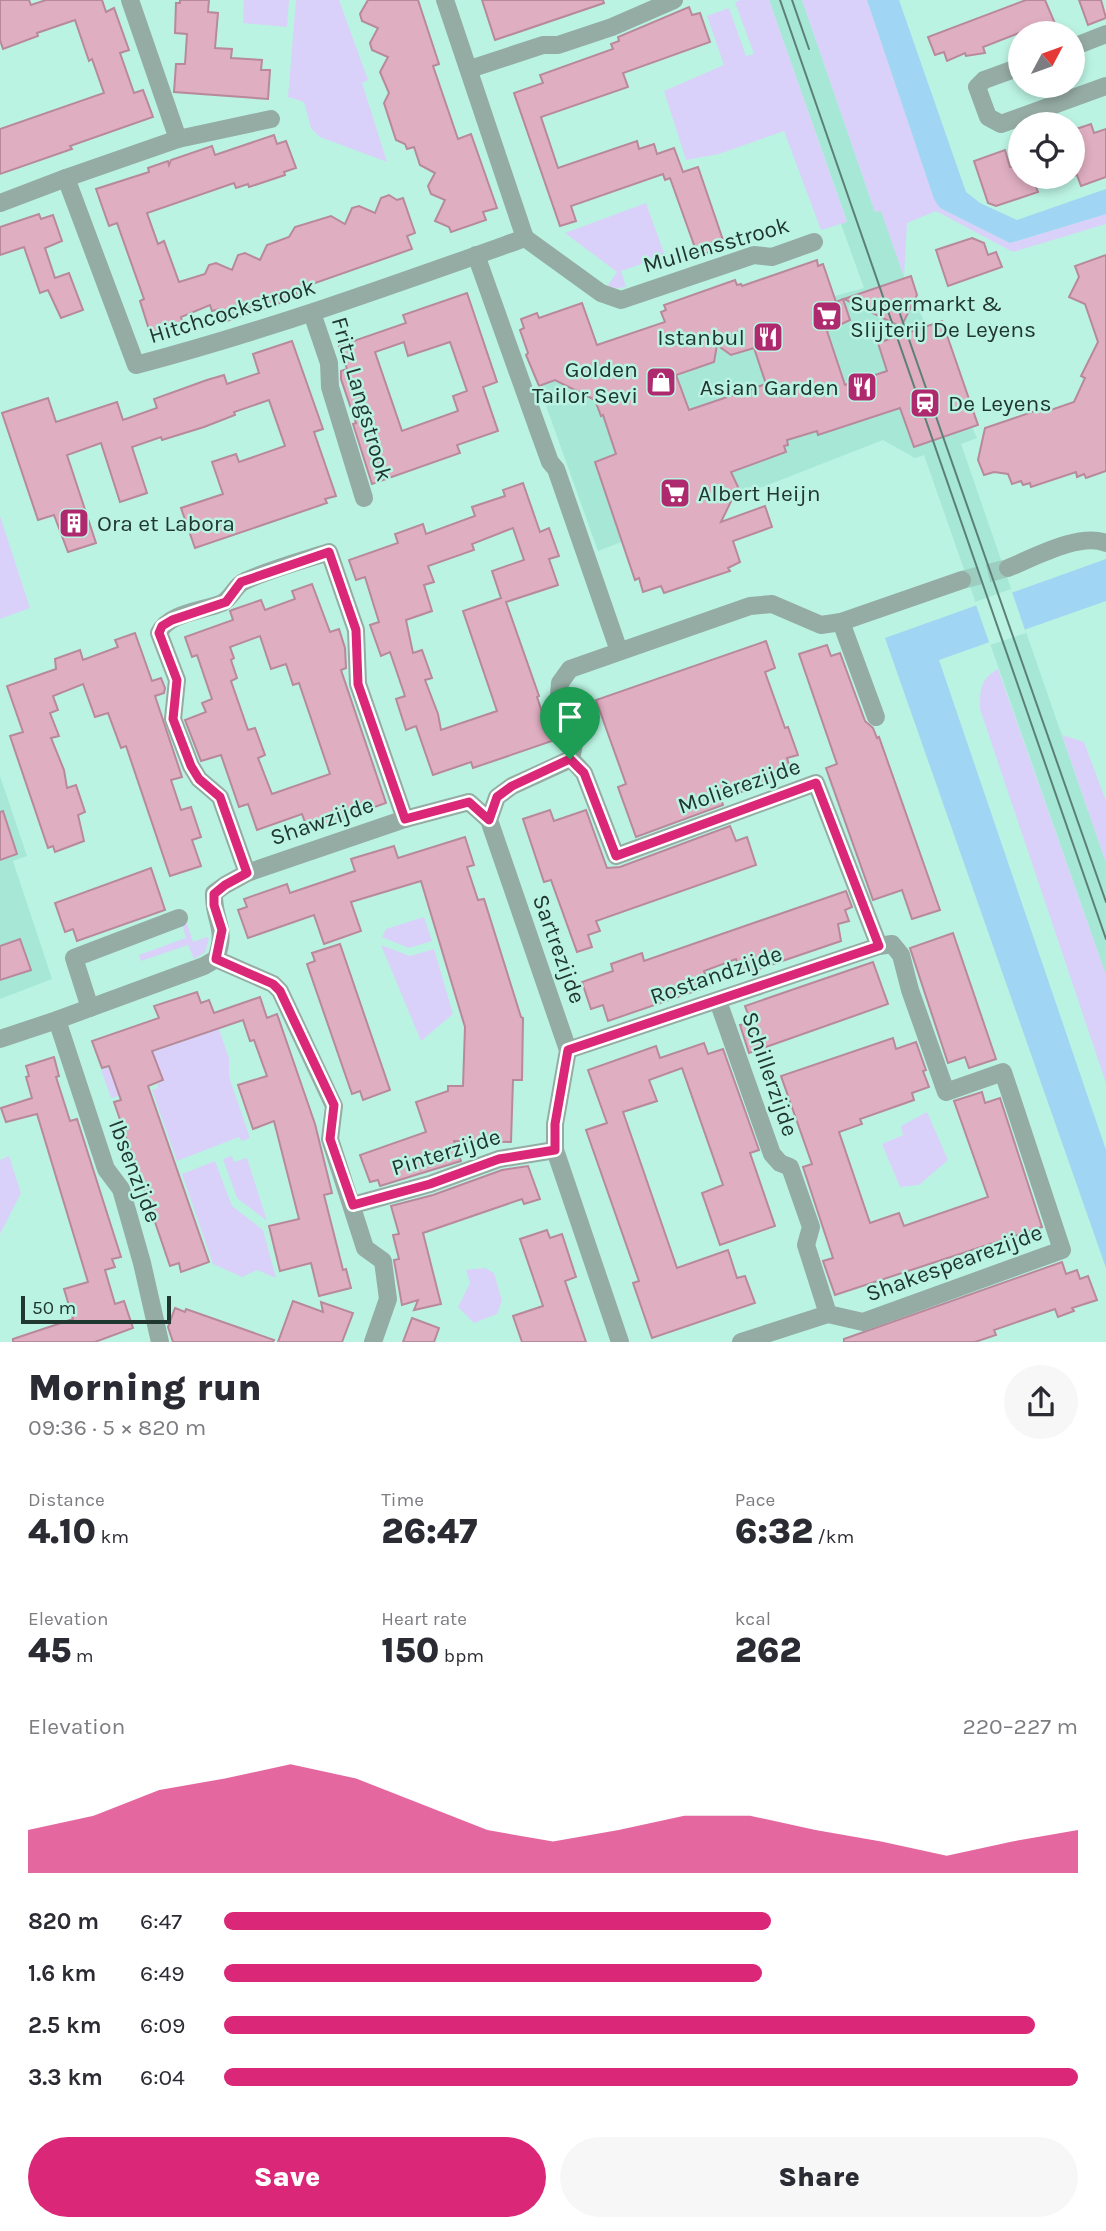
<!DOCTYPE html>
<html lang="en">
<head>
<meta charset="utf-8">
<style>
  body { margin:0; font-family:Karla,sans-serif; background:#f7f7f7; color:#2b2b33; height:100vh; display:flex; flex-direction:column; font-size:26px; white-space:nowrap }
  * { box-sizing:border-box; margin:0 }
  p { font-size:23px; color:#7c7c81 }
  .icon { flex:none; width:38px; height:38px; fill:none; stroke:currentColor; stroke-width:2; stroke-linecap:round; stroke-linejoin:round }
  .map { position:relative; height:1342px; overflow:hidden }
  .drawer { display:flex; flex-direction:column; background:#fff; flex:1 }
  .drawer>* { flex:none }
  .needle { width:46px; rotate:49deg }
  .tools { position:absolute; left:1008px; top:21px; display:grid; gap:14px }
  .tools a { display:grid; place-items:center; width:77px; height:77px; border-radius:50%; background:#fff; box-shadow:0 4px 10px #0003; font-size:35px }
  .scale { position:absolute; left:21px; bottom:18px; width:150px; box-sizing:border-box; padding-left:7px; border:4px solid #203730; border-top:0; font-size:19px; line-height:24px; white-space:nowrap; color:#203730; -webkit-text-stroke:5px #bbf3e2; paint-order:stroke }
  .pin { position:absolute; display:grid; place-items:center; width:60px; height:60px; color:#fff; margin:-72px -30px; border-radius:50% 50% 50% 0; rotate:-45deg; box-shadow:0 0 7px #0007 }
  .pin .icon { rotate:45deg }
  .round { display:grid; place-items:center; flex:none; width:74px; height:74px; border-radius:37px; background:#f7f7f7 }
  .summary { display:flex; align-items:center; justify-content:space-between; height:119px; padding:0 28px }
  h1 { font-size:38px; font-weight:800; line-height:52px }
  .stats { display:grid; grid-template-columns:repeat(3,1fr); gap:10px; height:119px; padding:7px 28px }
  .stats div { display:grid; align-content:center }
  .stats b { font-size:35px; font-weight:800 }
  .stats small { font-size:19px; font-weight:400 }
  .stats p { font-size:19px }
  .chart { height:196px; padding:14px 28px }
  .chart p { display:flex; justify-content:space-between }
  .chart svg { width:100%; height:126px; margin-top:7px; fill:#db2777; opacity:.7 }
  .primary-button { display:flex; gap:14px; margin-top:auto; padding:14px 28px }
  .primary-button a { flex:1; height:80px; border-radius:42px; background:#db2777; color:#fff; font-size:28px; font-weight:800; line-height:80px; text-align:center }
  .primary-button a+a { background:#f7f7f7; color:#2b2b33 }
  ul { padding:0 28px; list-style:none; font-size:23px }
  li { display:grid; grid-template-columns:112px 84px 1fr; align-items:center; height:52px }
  li i { height:18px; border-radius:9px; background:#db2777 }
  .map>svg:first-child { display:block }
  .built { fill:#a6e7d5 }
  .green { fill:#d9d1f9 }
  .water { fill:#a0d5f3 }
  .pier { fill:#bbf3e2 }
  .building { fill:#dfaec1; stroke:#b8899b; stroke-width:2; fill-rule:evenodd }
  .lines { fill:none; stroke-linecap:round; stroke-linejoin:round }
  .minor-tunnel { stroke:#9ccdbe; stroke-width:18; stroke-dasharray:18 9; stroke-linecap:butt }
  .minor { stroke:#95aca4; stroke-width:18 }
  .tram { stroke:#5c8075; stroke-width:2 }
  .route-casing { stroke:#fff; stroke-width:14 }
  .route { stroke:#db2777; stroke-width:9 }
  .labels { text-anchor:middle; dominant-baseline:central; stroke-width:5; stroke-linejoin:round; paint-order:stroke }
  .street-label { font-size:23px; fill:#203730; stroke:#bbf3e2 }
  .poi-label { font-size:23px; fill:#203730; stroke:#bbf3e2; text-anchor:start }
</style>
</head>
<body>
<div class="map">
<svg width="1106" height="1342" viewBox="0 0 1106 1342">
  <rect width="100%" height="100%" fill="#bbf3e2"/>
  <g class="built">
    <path d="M769,0H802L875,212L881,210L904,277L977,438L961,444L1106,863V975L924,455L915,458L883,440L598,551L539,386L655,345L864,288L841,224L847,221Z"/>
    <path d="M0,776L27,856L13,861L52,979L0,999Z"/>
  </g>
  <g class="green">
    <path d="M244,0H289L287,27L243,23Z"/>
    <path d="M296,0H339L368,80L362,83L387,162L320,137L311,128L304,102L288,97Z"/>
    <path d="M741,0H769L847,222L821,230L784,131L719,154L686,160L664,91L724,65L707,16L729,8L746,56L754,54L735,2Z"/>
    <path d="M802,0H867L934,198L940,208L1010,243L1106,214V224L1013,252L936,211L907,223L904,277L881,211L875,212Z"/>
    <path d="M646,203L665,256L621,271L626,287L612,289L608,285L617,272L565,233Z"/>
    <path d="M0,516L30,608L0,619Z"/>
    <path d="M998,669L1106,975V1083L980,709C980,689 980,679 998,669Z"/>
    <path d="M1062,735L1084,742L1106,801V863Z"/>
    <path d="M424,917L432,941L409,948L382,937L386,929Z"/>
    <path d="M186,921L193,942L207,937L209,939L205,952L194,959L188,945L141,961L139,955L186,938L182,923Z"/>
    <path d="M381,945L410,956L434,949L453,1014L421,1041Z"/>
    <path d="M219,1029L229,1058V1077L250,1138L242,1141L239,1137L177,1161L152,1090L158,1088L157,1084L164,1081L161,1071L116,1087L119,1096L111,1098L101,1070Z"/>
    <path d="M927,1112L948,1160L919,1185L900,1187L882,1144L903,1135L901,1126Z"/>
    <path d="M9,1156L21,1193L0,1234V1160Z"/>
    <path d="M232,1156L234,1162L247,1158L267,1221L237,1198L223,1159Z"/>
    <path d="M215,1161L232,1206L263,1230L276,1278L257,1270L242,1277L213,1264L182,1174Z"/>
    <path d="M485,1268L494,1273L502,1301L497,1314L474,1323L458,1307L470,1283L466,1270Z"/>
  </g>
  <g class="water">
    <path d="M867,0H899L966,192L980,203L1017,220L1106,189V214L1010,243L940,208L934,199Z"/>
    <path d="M1106,559V601L939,660L1106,1150V1268L885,638Z"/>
  </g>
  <path class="pier" d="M1011,589L1026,633L990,645L975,602Z"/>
  <g class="building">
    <path d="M0,0H29L31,5L46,0H102L106,12L114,8L129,50L120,53L134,93L143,90L153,117L70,146L72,149L0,174V129L104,93L92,59L89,61L75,20L37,33L38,36L3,49L0,40Z"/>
    <path d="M180,0H209L208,12L218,13L215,48L232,49L231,58L262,60L261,70H270L268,99L174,92L176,64H185L187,34L175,33L176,3H180Z"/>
    <path d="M368,0H418L439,64L433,66L458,139L471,134L497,208L483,212L486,220L451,232L449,227L435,221L445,200L431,194L428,186L435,173L420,165L414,147L407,149L405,144L396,140L384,103L389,93L380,72L388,57L372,50L370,43L378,28L362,21L360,14Z"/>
    <path d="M482,0H603L604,3L495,40Z"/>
    <path d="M1026,0H1045L1059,33H1019L983,47L985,53L966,56L965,53L947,61L944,52L935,55L928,37Z"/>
    <path d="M1079,0H1101L1106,18L1088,25Z"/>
    <path d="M689,7L692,15L700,13L710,42L623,73L628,87L541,117L558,168L637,141L639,149L654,144L657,154L674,148L683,172L698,167L725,246L698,256L670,178L665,180L663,174L571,206L576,221L560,226L514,93L543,83L540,75L613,49L611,44L619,41L618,37Z"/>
    <path d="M1091,124L1094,133L1106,129V177L1081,186L1077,175L1073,176V130Z"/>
    <path d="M274,135L277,144L286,141L296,168L284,172L285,175L249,187L248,184L236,188L234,183L147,213L158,244L164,241L179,282L205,274L209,265L216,263L232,270L238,255L245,253L260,260L267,245L289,237L295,227L331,216L345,224L352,208L359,206L375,213L381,198L389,195L397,200L403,198L415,233L407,236L412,249L295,290L298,297L224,322L220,309L212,311L210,305L181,317L183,325L151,336L140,301L144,299L117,223L109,226L96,189L149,172L148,168L168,161L169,165L171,160L212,146L215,155Z"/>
    <path d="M1005,150L1010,167L1020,164V177H1032L1038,192L996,206L988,203L974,161Z"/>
    <path d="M39,214L41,219L53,215L62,241L45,248L55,278L69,273L83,310L61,318L48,290L40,293L24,247L0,255V227Z"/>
    <path d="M972,238L984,243L988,255L996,252L1002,267L948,286L936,250Z"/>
    <path d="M1106,255V471L1086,478L1084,474L1077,477L1076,472L1031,487L1030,483L1023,485L1021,481L1012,484L1008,474L994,472L984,475L978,460L985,428L1047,407L1048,411L1074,402L1085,378L1081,376L1098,342L1085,304L1069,297L1079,277L1075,266Z"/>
    <path d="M817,260L818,266L823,264L836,302L843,299L850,320L827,331L845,385L887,371L878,343L942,321L978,425L914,447L900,408L818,435L817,431L787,440L788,445L784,446L786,452L731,472L738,487L721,522L765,506L772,527L733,541L740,562L728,568L730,571L664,593L661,586L643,592L639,578L635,580L595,462L616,454L603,415L601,416L595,400L555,380L539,386L526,355L528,353L520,330L524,328L521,319L537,313L539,318L582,303L597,345L665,322L661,312L666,310L664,305L735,280L737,285L741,284L742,286ZM717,345L731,355L754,348L766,384L689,410L676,375L714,362Z"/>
    <path d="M911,276L917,295L901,327L844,299Z"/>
    <path d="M467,293L497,382L483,387L498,431L457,445L460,453L372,484L353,424L356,423L341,379V371L347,369L339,346L406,323L403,315ZM404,342L408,356L450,342L467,391L453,396L458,411L402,431L375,352Z"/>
    <path d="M292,341L323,429L314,432L336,496L325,499L327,503L195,548L181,508L223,494L212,462L236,454L239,462L285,446L269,400L234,412L235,415L204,427L162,440L161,437L132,447L147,493L120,502L101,443L67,455L96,543L68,552L54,515L38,520L2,413L48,398L56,422L117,402L123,420L157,408L154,399L207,380L224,375L227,384L259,373L253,354Z"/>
    <path d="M523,483L540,532L549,528L559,556L549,559L558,585L506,602L539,696L537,697L552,741L473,768L471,762L433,775L416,726L406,730L396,699L405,696L390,652L381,656L370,625L379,622L365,577L356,580L349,560L398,543L395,534L423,524L426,534L475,516L472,507L505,496L503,490ZM513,528L524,560L492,571L501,598L463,611L497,711L441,730L438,714L425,680L432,678L422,650L413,653L406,620L432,611L424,585L434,582L428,566L474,550L472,544Z"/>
    <path d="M312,584L330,632L339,629L345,648L346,668L341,670L386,803L308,831L302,814L257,830L248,804L239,807L221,755L201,761L185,720L206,712L202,703L212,699L197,655L192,657L185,637L233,620L230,611L232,610L261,600L265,610L295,599L292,591ZM260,636L271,669L286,664L293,685L299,683L330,774L272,794L258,758L265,755L255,728L248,730L231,681L237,678L231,660L234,658L230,647Z"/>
    <path d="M135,633L152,681L161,678L165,688L164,693L155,696L182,777L171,780L181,810L191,807L201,837L192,840L201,866L170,876L126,746L121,748L108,713L95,717L83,684L53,696L58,710L50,713L59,736L51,738L64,770L67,788L76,785L85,812L78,815L84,841L55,852L53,846L48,848L10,736L23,732L7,686L56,669L55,659L80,650L83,660L118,647L115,640Z"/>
    <path d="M766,641L775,668L765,672L785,728L788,727L798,755L787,758L792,774L721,799L723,805L636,837L618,787L626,784L596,700Z"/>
    <path d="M827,645L831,656L840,653L865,721L873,728L877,738L879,737L940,910L912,919L902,890L873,900L826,768L837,764L799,654Z"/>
    <path d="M550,810L554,821L586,810L607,868L620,867L730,826L736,841L747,837L756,865L596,921L600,931L588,935L592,947L577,952L551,880L544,882L523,819Z"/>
    <path d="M3,811L17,854L0,860V812Z"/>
    <path d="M465,837L474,865L467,867L478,900L484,899L521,1017L523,1018L522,1080H513L511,1142L454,1141L461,1161L380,1186L378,1180L370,1182L360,1155L426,1132L416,1102L448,1091V1086H463L465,1027L421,881L351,902L361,931L324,944L314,915L248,938L238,910L247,907L244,899L287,884L290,893L355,871L351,859L394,846L398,858Z"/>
    <path d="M151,868L165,910L77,941L73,929L65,932L55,903Z"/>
    <path d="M846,891L852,907L845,910L849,921L838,924L841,941L741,975L736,959L704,971L710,986L608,1021L603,1005L591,1009L582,982L613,971L611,964L642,953L644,961Z"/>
    <path d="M953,933L996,1059L969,1068L965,1057L948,1063L910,948Z"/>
    <path d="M20,939L31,970L0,980V946Z"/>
    <path d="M340,944L390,1090L363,1100L360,1091L352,1094L307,964L315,961L312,953Z"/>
    <path d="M873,962L888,1004L749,1053L740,1025L751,1022L745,1006Z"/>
    <path d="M197,992L201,1003L209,1000L214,1013L260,997L267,1018L277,1014L315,1124L332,1193L324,1195L343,1270L346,1269L351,1288L319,1296L311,1263L280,1271L269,1226L299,1219L274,1121L253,1129L238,1085L267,1076L254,1040L250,1041L243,1020L152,1051L163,1080L148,1086L209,1262L181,1272L179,1263L170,1266L114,1102L121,1100L109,1066L102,1068L92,1041L159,1018L154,1006Z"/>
    <path d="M893,1038L896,1049L916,1042L926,1070L923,1071L929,1087L912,1093L914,1100L860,1119L862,1124L839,1132L870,1223L899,1213L904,1226L988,1197L954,1101L982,1092L985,1103L1000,1098L1042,1227L835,1295L823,1261L833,1258L803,1167L812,1164L781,1076Z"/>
    <path d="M704,1043L708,1054L723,1049L759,1150L750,1153L775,1226L720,1245L702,1193L723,1185L682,1068L649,1080L657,1101L623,1112L677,1268L728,1250L737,1278L745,1276L755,1303L652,1338L633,1283L639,1281L586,1130L607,1123L588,1070L656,1046L660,1058Z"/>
    <path d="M54,1057L59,1076L56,1077L70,1121L77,1119L121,1257L112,1259L115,1267L105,1270L115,1304L124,1301L133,1328L95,1342H13V1339L73,1319L64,1289L88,1282L37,1114L6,1122L1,1108L32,1098L26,1077L29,1076L26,1066Z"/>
    <path d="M528,1166L540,1199L524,1204L522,1199L423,1233L441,1304L414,1310L418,1300L402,1305L394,1260L399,1259L393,1235L399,1234L391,1206L433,1195L502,1170Z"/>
    <path d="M547,1230L550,1238L562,1234L576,1277L565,1281L586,1342H522L513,1316L543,1306L520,1239Z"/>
    <path d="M1062,1262L1066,1274L1077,1270L1080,1279L1088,1276L1097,1300L1072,1308L1074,1311L1058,1317L1055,1309L994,1330L996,1335L975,1342H844V1339Z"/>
    <path d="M293,1301L323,1312L321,1302L353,1313L342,1342H278Z"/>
    <path d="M175,1308L185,1312L186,1309L274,1340L273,1342H173L168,1327Z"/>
    <path d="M412,1318L439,1328L434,1342H403Z"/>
  </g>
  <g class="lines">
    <path class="minor-tunnel" d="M962,580L1008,568"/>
    <g class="minor">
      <path d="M130,0L178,139"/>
      <path d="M445,0L525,238"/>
      <path d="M1073,47L1106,34"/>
      <path d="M1020,67L984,80L977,87L988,117L1001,124L1106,86"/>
      <path d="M470,69L543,45H558L612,27L674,0"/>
      <path d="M66,178L178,139L271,119"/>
      <path d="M0,203L66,178L136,365C269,330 396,284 525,238"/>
      <path d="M525,238L601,293L621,300L754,255L772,257L814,242"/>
      <path d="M476,255L538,429L550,462L556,469L619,651"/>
      <path d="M312,313L329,363L330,387L364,498"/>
      <path d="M1008,568C1033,558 1080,532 1106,543"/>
      <path d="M841,622L876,717"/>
      <path d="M571,759L584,773L616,856L816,783L879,946"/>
      <path d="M247,873L220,797L199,779L191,766L173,719L177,680L159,633C168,613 203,611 222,603C232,598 235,585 245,581C271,569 301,561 329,552L356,630L358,684L405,819"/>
      <path d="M216,959L273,984L280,991L334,1106L330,1139L365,1248L383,1261L388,1299L373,1342"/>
      <path d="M718,1001L772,1154L780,1163L790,1167L811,1227L806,1245L828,1314"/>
      <path d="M90,1008L74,958L179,918"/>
      <path d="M57,1020L106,1169L121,1189L142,1263L160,1342"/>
      <path d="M0,1039L57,1020L204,966L216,959C228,926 213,922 214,893L225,885L247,873L405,819L469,802L489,820"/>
      <path d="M568,1050L879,946L892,944L901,955L910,990L946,1092L1003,1072L1062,1250L863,1322L828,1314L741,1342"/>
      <path d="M353,1205L430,1184L499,1159L555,1150"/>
      <path d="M620,1342L555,1150V1124L568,1050L489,820L497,797L512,786L571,759L574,744L559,695L560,683L570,669L750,606L772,604L821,625L841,622L962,580"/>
    </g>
    <g class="tram">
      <path d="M780,0L1106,939"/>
      <path d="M792,0L809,49"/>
      <path d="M899,311L1106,902"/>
    </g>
  </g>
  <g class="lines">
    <g class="route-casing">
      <path id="route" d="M329,552L356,630L358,684L405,819L469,802L489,820L497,797L512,786L570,759L584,773L616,856L816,783L879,946L568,1050L555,1124V1150L499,1159L430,1184L353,1205L330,1139L334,1105L280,991L273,984L216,959L222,930L214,905V894L225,885L247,873L220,797L199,779L191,766L173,719L177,680L159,633L162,626L172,620L226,602L241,582Z"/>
    </g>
    <use href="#route" class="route"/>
  </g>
  <defs>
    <g id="supermarket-square" transform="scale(1.575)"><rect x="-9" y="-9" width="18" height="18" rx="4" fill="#af296e" stroke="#bbf3e2"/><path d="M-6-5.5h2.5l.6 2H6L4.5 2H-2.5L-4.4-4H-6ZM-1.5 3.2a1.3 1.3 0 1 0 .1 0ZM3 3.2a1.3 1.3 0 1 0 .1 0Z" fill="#fff"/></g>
    <g id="restaurant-square" transform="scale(1.575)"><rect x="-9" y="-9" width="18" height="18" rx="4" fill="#af296e" stroke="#bbf3e2"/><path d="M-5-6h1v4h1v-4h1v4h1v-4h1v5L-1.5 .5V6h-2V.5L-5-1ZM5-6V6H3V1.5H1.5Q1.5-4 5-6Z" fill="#fff"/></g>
    <g id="shop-square" transform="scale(1.575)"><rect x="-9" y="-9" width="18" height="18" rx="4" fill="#af296e" stroke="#bbf3e2"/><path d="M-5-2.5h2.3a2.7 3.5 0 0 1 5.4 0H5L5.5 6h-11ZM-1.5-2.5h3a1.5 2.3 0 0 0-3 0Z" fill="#fff"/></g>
    <g id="station-square" transform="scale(1.575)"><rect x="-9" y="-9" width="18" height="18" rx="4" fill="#af296e" stroke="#bbf3e2"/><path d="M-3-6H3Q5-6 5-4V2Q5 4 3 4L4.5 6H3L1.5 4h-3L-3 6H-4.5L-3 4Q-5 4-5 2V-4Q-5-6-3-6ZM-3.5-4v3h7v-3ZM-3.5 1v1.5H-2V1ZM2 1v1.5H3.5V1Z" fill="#fff"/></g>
    <g id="building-square" transform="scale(1.575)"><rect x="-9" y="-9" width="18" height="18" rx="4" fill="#af296e" stroke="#bbf3e2"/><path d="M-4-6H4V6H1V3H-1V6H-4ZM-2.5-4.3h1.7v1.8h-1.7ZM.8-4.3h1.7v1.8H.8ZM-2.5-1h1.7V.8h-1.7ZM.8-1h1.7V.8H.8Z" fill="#fff"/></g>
  </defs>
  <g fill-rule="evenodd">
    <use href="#supermarket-square" x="827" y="316"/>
    <use href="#restaurant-square" x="768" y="337"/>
    <use href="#shop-square" x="661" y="382"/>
    <use href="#restaurant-square" x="862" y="387"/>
    <use href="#station-square" x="925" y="403"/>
    <use href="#supermarket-square" x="675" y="493"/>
    <use href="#building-square" x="74" y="523"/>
  </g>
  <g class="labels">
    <g class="street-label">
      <text transform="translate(716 245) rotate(-16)">Mullensstrook</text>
      <text transform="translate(232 311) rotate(-17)">Hitchcockstrook</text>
      <text transform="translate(362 399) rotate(74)">Fritz Langstrook</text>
      <text transform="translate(739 786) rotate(-19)">Molièrezijde</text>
      <text transform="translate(322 821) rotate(-19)">Shawzijde</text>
      <text transform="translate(559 949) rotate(70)">Sartrezijde</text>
      <text transform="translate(716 975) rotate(-19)">Rostandzijde</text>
      <text transform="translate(770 1074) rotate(71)">Schillerzijde</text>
      <text transform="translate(446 1152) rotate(-17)">Pinterzijde</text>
      <text transform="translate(135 1171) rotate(69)">Ibsenzijde</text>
      <text transform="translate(954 1263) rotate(-20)">Shakespearezijde</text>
    </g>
    <g class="poi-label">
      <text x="850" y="303">Supermarkt &amp;<tspan x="850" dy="26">Slijterij De Leyens</tspan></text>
      <text x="745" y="337" text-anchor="end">Istanbul</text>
      <text x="638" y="369" text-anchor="end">Golden<tspan x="638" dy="26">Tailor Sevi</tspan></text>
      <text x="839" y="387" text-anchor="end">Asian Garden</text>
      <text x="948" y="403">De Leyens</text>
      <text x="698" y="493">Albert Heijn</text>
      <text x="97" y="523">Ora et Labora</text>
    </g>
  </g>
</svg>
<div class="tools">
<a><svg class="needle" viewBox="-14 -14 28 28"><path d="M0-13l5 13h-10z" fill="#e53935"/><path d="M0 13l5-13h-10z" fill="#7c7c81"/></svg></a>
<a><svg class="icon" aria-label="locate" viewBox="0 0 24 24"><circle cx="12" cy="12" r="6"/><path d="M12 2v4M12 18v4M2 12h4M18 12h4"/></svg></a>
</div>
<div class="scale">50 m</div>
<div class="pin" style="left:570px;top:759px;background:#1e9e55"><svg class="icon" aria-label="arrive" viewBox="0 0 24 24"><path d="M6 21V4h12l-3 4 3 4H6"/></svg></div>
</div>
<section class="drawer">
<div class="summary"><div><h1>Morning run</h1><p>09:36 · 5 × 820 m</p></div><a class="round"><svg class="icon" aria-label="share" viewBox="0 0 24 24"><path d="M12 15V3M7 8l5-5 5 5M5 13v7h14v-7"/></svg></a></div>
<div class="stats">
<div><p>Distance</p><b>4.10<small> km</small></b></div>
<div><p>Time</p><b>26:47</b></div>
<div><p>Pace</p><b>6:32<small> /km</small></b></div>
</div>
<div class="stats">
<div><p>Elevation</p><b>45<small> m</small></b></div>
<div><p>Heart rate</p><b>150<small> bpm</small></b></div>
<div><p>kcal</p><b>262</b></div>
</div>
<div class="chart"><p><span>Elevation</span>220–227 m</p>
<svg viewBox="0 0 160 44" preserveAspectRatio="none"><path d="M0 44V29L10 24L20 15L30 11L40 6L50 11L60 20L70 29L80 33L90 29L100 24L110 24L120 29L130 33L140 38L150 33L160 29V44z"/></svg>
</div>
<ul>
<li><b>820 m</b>6:47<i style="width:64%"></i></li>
<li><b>1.6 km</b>6:49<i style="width:63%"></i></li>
<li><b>2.5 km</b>6:09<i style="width:95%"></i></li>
<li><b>3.3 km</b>6:04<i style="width:100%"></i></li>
</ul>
<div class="primary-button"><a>Save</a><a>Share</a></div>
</section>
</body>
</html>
